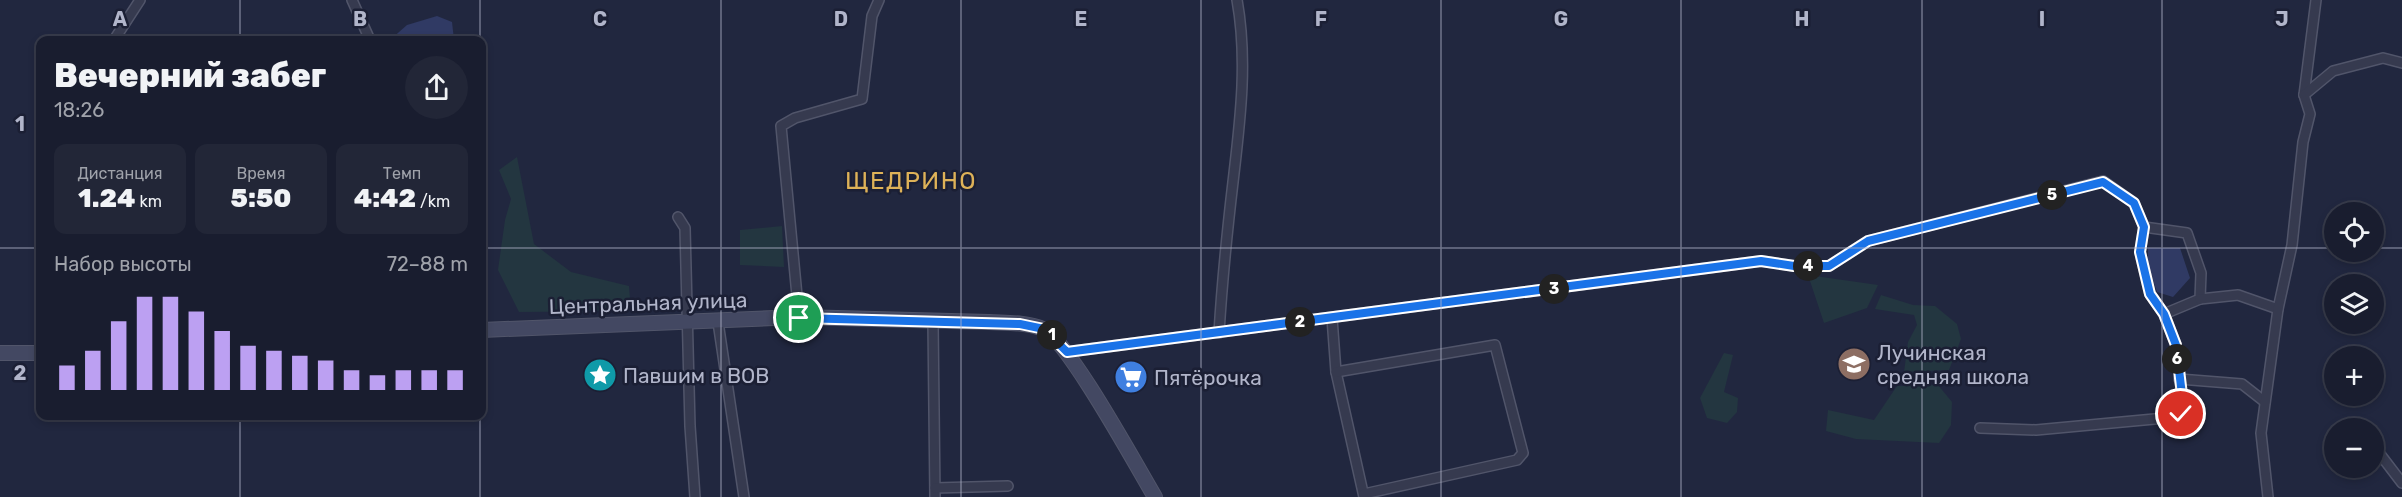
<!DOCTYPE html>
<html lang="ru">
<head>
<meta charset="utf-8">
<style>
  body { margin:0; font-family:Rubik,sans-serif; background:#222637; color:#f1f3f6; height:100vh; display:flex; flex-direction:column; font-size:22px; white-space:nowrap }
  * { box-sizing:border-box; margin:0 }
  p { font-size:20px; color:#9fa2aa }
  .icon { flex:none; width:33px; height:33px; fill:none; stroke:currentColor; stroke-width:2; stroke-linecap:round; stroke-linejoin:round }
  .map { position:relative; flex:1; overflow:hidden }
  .details { position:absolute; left:36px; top:36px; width:450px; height:384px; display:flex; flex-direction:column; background:#191d2f; border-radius:12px; box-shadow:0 3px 9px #0003,0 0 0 2px #373b4b }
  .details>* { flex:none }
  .fabs { position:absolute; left:2324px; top:202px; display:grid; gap:12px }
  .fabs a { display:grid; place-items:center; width:60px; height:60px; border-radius:50%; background:#191d2f; box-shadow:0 3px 9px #0003,0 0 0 2px #373b4b; font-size:30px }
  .pin { position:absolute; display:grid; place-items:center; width:51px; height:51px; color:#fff; margin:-26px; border:3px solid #fff; border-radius:50%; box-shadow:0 2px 6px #0007 }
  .km { position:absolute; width:30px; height:30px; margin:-15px; border-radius:50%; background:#222; color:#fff; font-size:16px; line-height:30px; text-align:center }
  .round { display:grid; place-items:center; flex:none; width:63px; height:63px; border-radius:32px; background:#222637 }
  .head { display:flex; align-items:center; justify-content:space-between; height:102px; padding:0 18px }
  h1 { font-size:33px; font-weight:800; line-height:45px }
  .metrics { display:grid; grid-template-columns:repeat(3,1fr); gap:9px; height:102px; padding:6px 18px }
  .metrics div { display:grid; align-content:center; border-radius:12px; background:#222637; text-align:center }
  .metrics b { font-size:26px; font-weight:800 }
  .metrics small { font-size:16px; font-weight:400 }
  .metrics p { font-size:16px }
  .chart { height:168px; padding:12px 18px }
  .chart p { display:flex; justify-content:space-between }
  .chart svg { width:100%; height:108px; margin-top:6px; stroke:#bca0f2; stroke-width:6 }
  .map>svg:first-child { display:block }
  .green { fill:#233640 }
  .water { fill:#303a64 }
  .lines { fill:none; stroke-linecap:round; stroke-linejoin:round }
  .street-casing { stroke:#51556a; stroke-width:12 }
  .secondary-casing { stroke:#51556a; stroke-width:16 }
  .street { stroke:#363a4f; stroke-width:9 }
  .secondary { stroke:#434862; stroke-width:14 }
  .route-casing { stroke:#fff; stroke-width:12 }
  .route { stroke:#1a73e8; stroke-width:8 }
  .grid { fill:none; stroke:#b1b5ca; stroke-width:1.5; stroke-opacity:0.55 }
  .labels { text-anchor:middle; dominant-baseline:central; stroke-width:5; stroke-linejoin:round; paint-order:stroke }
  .street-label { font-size:21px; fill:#b1b5ca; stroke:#1b1f34 }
  .poi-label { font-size:21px; fill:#b1b5ca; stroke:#1b1f34; text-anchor:start }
  .quarter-label { font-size:24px; letter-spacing:1.5px; fill:#deb258; stroke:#1b1f34 }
  .grid-label { font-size:20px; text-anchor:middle; font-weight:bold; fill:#b1b5ca; stroke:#1b1f34; stroke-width:5; stroke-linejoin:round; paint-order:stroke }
</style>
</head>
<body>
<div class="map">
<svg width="2402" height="497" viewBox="0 0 2402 497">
  <rect width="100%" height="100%" fill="#21273f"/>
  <g class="green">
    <path d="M517,157L534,244L571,272L629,286L631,311L519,312L498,270L505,220L511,199L499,170Z"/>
    <path d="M782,226L784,267L740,265V230Z"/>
    <path d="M1808,275L1878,285L1867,308L1824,323Z"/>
    <path d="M1881,295L1913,305L1935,306L1957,324L1961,339L1949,370L1904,372L1908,342L1917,325L1914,315L1875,309Z"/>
    <path d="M1724,353L1733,355L1724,392L1738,398L1737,412L1727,423L1707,418L1700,398Z"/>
    <path d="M1938,385L1952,402L1951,425L1939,443L1856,439L1826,431L1828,410L1874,420L1897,386Z"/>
  </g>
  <g class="water">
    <path d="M437,16L452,22L454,40H390L407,25Z"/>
    <path d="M2148,248H2180L2190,278L2173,297L2157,292L2148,266Z"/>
  </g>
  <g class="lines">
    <g class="street-casing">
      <g id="street">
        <path d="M352,0L370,40"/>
        <path d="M114,40L140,0"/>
        <path d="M2304,95L2316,0"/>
        <path d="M678,217L685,228L690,426L695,497"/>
        <path d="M2144,227L2187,233L2201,273L2200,299L2164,314"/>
        <path d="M2200,299L2238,295L2278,309"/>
        <path d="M799,317L781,126L795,118L862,99L872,16L879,0"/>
        <path d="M1332,318L1336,372L1364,497"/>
        <path d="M933,321L935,497"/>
        <path d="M718,322L744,497"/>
        <path d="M1219,333C1222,283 1227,233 1233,182C1240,122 1248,61 1237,0"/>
        <path d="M1067,352L1761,261L1795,266H1829L1868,241L2103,181L2134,203L2144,227L2140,252L2150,294L2164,314L2176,345L2183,403L2181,414L2176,417L2036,430L1980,428"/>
        <path d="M1336,372L1495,345L1523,453L1517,460L1364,494"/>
        <path d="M2179,379L2242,384L2265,402"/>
        <path d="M2373,445L2402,483"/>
        <path d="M935,488L1008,486"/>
        <path d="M2268,497L2261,433L2278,309L2292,245L2303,142L2310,114L2304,95L2333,71L2383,58L2402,63"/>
      </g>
    </g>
    <g class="secondary-casing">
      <g id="secondary">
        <path d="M482,330L799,317L989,322C1006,323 1027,322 1043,329C1068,340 1137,467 1155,497"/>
        <path d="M0,353H40"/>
      </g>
    </g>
    <use href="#street" class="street"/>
    <use href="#secondary" class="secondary"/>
  </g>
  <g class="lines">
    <g class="route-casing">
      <path id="route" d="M799,318L1020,324L1044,329L1067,352L1761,261L1794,266H1829L1868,241L2103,182L2134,203L2144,227L2140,252L2150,294L2164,314L2176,345L2183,403L2181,414"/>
    </g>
    <use href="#route" class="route"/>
  </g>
  <path class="grid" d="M240,0V40M480,0V40M721,0V497M961,0V497M1201,0V497M1441,0V497M1681,0V497M1922,0V497M2162,0V497M0,248H40M482,248H2334M2373,248H2402M240,416V497M480,416V497"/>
  <defs>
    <g id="school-disc" transform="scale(1.725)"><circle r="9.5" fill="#8d6e63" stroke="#1b1f34"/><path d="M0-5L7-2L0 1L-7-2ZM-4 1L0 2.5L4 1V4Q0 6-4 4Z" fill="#fff"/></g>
    <g id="sight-disc" transform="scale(1.725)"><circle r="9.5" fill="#0f9aa8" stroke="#1b1f34"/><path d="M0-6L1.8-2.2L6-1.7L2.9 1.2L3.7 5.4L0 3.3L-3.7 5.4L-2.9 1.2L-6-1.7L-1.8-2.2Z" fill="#fff"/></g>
    <g id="supermarket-disc" transform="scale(1.725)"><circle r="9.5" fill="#3f7fe0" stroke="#1b1f34"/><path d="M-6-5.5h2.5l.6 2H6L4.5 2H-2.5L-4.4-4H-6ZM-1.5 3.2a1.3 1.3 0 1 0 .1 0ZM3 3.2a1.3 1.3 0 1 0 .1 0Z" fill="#fff"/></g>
  </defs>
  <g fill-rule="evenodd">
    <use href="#school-disc" x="1854" y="364"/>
    <use href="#sight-disc" x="600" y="375"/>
    <use href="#supermarket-disc" x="1131" y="377"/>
  </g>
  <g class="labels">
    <g class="street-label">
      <text transform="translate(648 303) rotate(-2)">Центральная улица</text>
    </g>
    <g class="poi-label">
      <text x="1877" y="352">Лучинская<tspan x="1877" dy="24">средняя школа</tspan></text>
      <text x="623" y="375">Павшим в ВОВ</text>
      <text x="1154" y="377">Пятёрочка</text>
    </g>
    <g class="quarter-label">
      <text x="911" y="181">ЩЕДРИНО</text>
    </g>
  </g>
  <g class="grid-label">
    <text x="120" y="26">A</text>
    <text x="360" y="26">B</text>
    <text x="600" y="26">C</text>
    <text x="841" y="26">D</text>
    <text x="1081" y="26">E</text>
    <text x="1321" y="26">F</text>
    <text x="1561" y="26">G</text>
    <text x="1802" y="26">H</text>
    <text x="2042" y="26">I</text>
    <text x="2282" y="26">J</text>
    <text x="20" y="131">1</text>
    <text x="20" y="380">2</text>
  </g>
</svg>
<div class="fabs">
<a><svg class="icon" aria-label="locate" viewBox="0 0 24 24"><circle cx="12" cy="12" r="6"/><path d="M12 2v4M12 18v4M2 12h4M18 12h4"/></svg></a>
<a><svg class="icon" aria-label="layers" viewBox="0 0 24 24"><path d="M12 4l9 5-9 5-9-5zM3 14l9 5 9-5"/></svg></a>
<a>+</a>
<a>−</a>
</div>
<div class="pin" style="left:799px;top:318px;background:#1e9e55"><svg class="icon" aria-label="arrive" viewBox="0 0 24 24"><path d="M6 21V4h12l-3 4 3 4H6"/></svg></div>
<div class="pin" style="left:2181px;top:414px;background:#d93025"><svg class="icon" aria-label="check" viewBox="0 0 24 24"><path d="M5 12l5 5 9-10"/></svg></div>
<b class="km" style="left:1052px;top:335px">1</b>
<b class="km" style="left:1300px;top:322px">2</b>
<b class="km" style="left:1554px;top:289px">3</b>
<b class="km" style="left:1808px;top:266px">4</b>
<b class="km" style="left:2052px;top:195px">5</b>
<b class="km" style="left:2177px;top:359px">6</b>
<section class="details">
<div class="head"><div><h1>Вечерний забег</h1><p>18:26</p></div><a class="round"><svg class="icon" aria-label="share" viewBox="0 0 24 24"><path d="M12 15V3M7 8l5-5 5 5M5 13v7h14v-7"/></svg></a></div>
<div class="metrics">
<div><p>Дистанция</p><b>1.24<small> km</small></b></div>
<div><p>Время</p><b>5:50</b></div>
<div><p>Темп</p><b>4:42<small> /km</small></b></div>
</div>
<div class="chart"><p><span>Набор высоты</span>72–88 m</p>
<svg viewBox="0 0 160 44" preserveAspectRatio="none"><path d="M5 44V34M15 44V28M25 44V16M35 44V6M45 44V6M55 44V12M65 44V20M75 44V26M85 44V28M95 44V30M105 44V32M115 44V36M125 44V38M135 44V36M145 44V36M155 44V36"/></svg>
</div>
</section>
</div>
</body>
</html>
